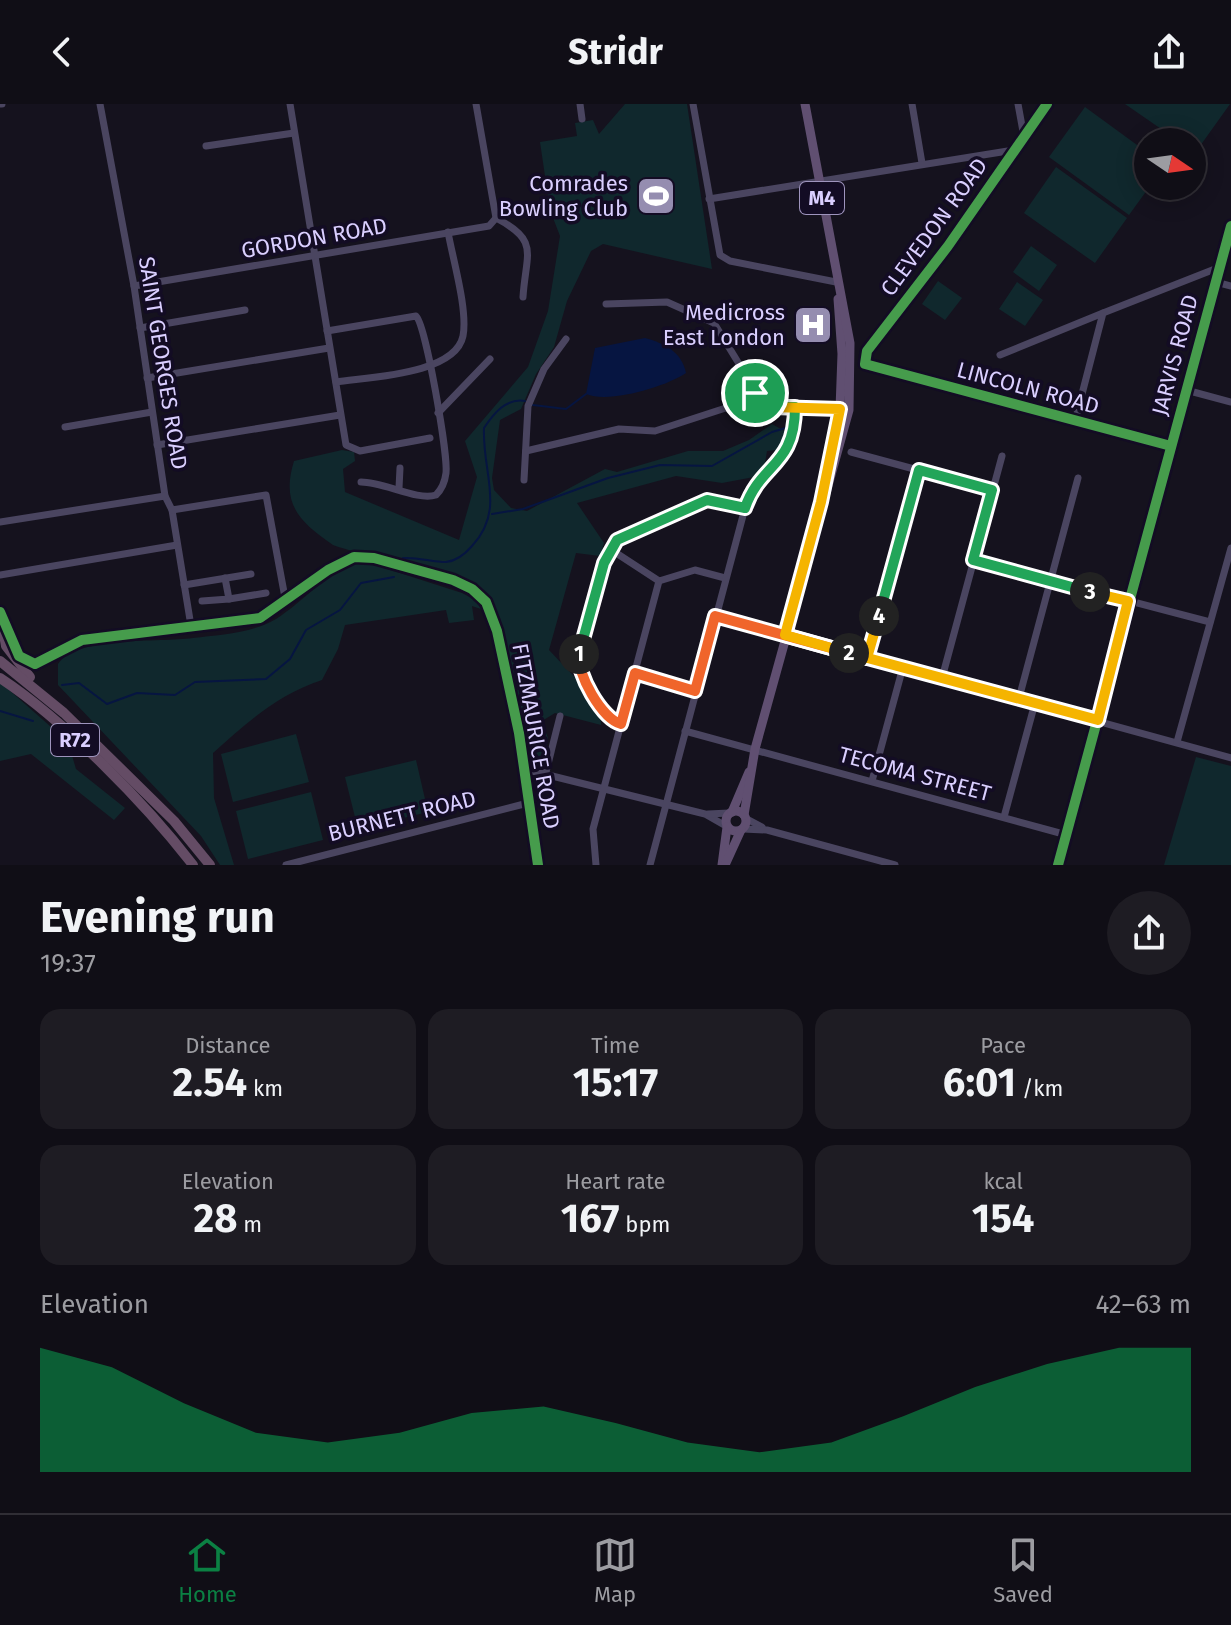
<!DOCTYPE html>
<html lang="en">
<head>
<meta charset="utf-8">
<style>
  body { margin:0; font-family:"Fira Sans",sans-serif; background:#1e1c23; color:#f1f3f6; height:100vh; display:flex; flex-direction:column; font-size:30px; white-space:nowrap }
  * { box-sizing:border-box; margin:0 }
  p { font-size:26px; color:#9c9ca1 }
  .icon { flex:none; width:44px; height:44px; fill:none; stroke:currentColor; stroke-width:2; stroke-linecap:round; stroke-linejoin:round }
  .map { position:relative; height:761px; overflow:hidden }
  .panel { display:flex; flex-direction:column; background:#100e16; flex:1 }
  .panel>* { flex:none }
  .needle { width:52px; rotate:103deg }
  .controls { position:absolute; left:1134px; top:24px; display:grid; gap:16px }
  .controls a { display:grid; place-items:center; width:72px; height:72px; border-radius:50%; background:#100e16; box-shadow:0 4px 20px #0003,0 0 0 2px #302e35; font-size:40px }
  .pin { position:absolute; display:grid; place-items:center; width:68px; height:68px; color:#fff; margin:-34px; border:4px solid #fff; border-radius:50%; box-shadow:0 2px 8px #0007 }
  .km { position:absolute; width:40px; height:40px; margin:-20px; border-radius:50%; background:#222; color:#fff; font-size:22px; line-height:40px; text-align:center }
  .round { display:grid; place-items:center; flex:none; width:84px; height:84px; border-radius:42px; background:#1e1c23 }
  .overview { display:flex; align-items:center; justify-content:space-between; height:136px; padding:0 40px }
  h1 { font-size:44px; font-weight:700; line-height:60px }
  .figures { display:grid; grid-template-columns:repeat(3,1fr); gap:12px; height:136px; padding:8px 40px }
  .figures div { display:grid; align-content:center; border-radius:20px; background:#1e1c23; text-align:center }
  .figures b { font-size:40px; font-weight:700 }
  .figures small { font-size:22px; font-weight:400 }
  .figures p { font-size:22px }
  .chart { height:224px; padding:16px 40px }
  .chart p { display:flex; justify-content:space-between }
  .chart svg { width:100%; height:144px; margin-top:8px; fill:#0b8043; opacity:.7 }
  header { display:flex; justify-content:space-between; align-items:center; height:104px; padding:0 40px; background:#100e16; font-size:36px; font-weight:700 }
  .tab-bar { display:flex; justify-content:space-around; align-items:center; height:112px; border-top:2px solid #302e35; background:#100e16; font-size:22px; color:#9c9ca1 }
  .tab-bar a { display:grid; justify-items:center; gap:4px }
  .tab-bar .selected { color:#0b8043 }
  .map>svg:first-child { display:block }
  .green { fill:#10282d }
  .water { fill:#061541 }
  .lines { fill:none; stroke-linecap:round; stroke-linejoin:round }
  .stream { stroke:#061541; stroke-width:2 }
  .minor { stroke:#4a4560; stroke-width:7 }
  .major { stroke:#604f71; stroke-width:9 }
  .highway { stroke:#644c65; stroke-width:10 }
  .cycleway-casing { stroke:#130c24; stroke-width:15 }
  .cycleway { stroke:#469c4c; stroke-width:10 }
  .split-1-casing { stroke:#fff; stroke-width:16 }
  .split-2-casing { stroke:#fff; stroke-width:16 }
  .split-3-casing { stroke:#fff; stroke-width:16 }
  .split-4-casing { stroke:#fff; stroke-width:16 }
  .split-5-casing { stroke:#fff; stroke-width:16 }
  .split-1 { stroke:#22a559; stroke-width:10 }
  .split-2 { stroke:#f0652b; stroke-width:10 }
  .split-3 { stroke:#f5b400; stroke-width:10 }
  .split-4 { stroke:#22a559; stroke-width:10 }
  .split-5 { stroke:#f5b400; stroke-width:10 }
  .labels { text-anchor:middle; dominant-baseline:central; stroke-width:7; stroke-linejoin:round; paint-order:stroke }
  .shield { fill:#130c24; stroke:#9e94bd; stroke-width:2 }
  .shield-label { font-size:20px; font-weight:bold; fill:#dacfff }
  .poi-label { font-size:22px; fill:#dacfff; stroke:#130c24; text-anchor:end }
  .street-label { font-size:22px; fill:#dacfff; stroke:#130c24 }
</style>
</head>
<body>
<header><svg class="icon" aria-label="back" viewBox="0 0 24 24"><path d="M15 5l-7 7 7 7"/></svg>Stridr<svg class="icon" aria-label="share" viewBox="0 0 24 24"><path d="M12 15V3M7 8l5-5 5 5M5 13v7h14v-7"/></svg></header>
<div class="map">
<svg width="1231" height="761" viewBox="0 0 1231 761">
  <rect width="100%" height="100%" fill="#15121e"/>
  <g class="green">
    <path d="M625,0H687L712,165L603,140L591,147L567,197L554,243L536,270L521,305L500,316L492,374L494,386L511,404L527,407L605,365L617,368L688,347H723L749,336L772,320L788,329L776,346L767,347L765,359L754,373L722,379L676,372L577,399L604,439L600,452L576,449L549,546C563,562 603,596 601,621L555,609L542,617L548,634L545,653L531,656L500,514C468,453 390,462 333,441C298,417 281,399 294,357L342,346L354,348L355,357L343,365L345,388L459,436L477,373L465,337L528,263L548,207L560,132L550,106L540,38L577,32L575,19L593,16L599,30Z"/>
    <path d="M1125,0H1230L1195,49L1192,38H1180Z"/>
    <path d="M1085,3L1148,49L1150,82L1129,111L1049,53Z"/>
    <path d="M1056,63L1127,114L1095,159L1024,109Z"/>
    <path d="M1031,142L1057,161L1039,187L1013,168Z"/>
    <path d="M938,177L962,194L945,216L922,200Z"/>
    <path d="M1017,178L1043,196L1025,222L999,205Z"/>
    <path d="M356,459L378,462L462,489L475,496L481,505L472,502L474,516L449,519L446,506L345,521L338,545L322,576C277,591 248,618 213,649L214,694L234,761H220L201,732L58,581V560C78,531 159,539 193,534C219,531 253,529 276,515C303,498 326,469 356,459Z"/>
    <path d="M0,578L68,638L76,665L125,704L114,716L31,650L0,657Z"/>
    <path d="M296,630L309,678L233,698L221,650Z"/>
    <path d="M1196,653L1231,662V761H1164Z"/>
    <path d="M416,656L428,708L358,725L345,673Z"/>
    <path d="M311,688L323,736L248,755L236,707Z"/>
  </g>
  <path class="water" d="M645,234C664,239 682,248 686,269C667,282 610,300 586,290L595,244Z"/>
  <g class="lines">
    <g class="stream">
      <path d="M533,301L566,305L586,290"/>
      <path d="M492,410L523,405L608,374L660,361L712,362L772,328L789,323"/>
      <path d="M403,454C418,453 432,458 446,458C456,457 466,449 472,442C506,405 482,370 484,324C494,309 506,294 525,297"/>
      <path d="M62,581L79,579L107,600L137,589L175,591L195,578L266,575L290,555L306,526L340,506L361,479L394,473"/>
      <path d="M0,607L33,617"/>
    </g>
    <g class="minor">
      <path d="M0,0H2"/>
      <path d="M100,0L134,182L165,392L172,406L191,522"/>
      <path d="M290,0L346,341L360,347L430,334"/>
      <path d="M476,0L496,114"/>
      <path d="M580,0L582,15"/>
      <path d="M693,0L720,151L730,157L836,178"/>
      <path d="M912,0L922,59"/>
      <path d="M1018,0L1024,33"/>
      <path d="M1047,0L948,142L867,247L865,260L1171,342"/>
      <path d="M206,42L294,29"/>
      <path d="M709,95L1014,46"/>
      <path d="M496,114C540,137 526,148 523,193"/>
      <path d="M1216,178L1231,182"/>
      <path d="M134,182L489,122L496,114"/>
      <path d="M606,200L667,198L714,219L763,299L777,304L844,305"/>
      <path d="M140,224L245,206"/>
      <path d="M327,227L416,212C426,221 448,351 446,369C445,377 442,385 436,391C417,397 384,378 361,378"/>
      <path d="M1000,251L1103,209"/>
      <path d="M147,274L329,244"/>
      <path d="M336,278C367,273 455,271 463,232C468,206 453,156 448,128"/>
      <path d="M1186,286L1231,298"/>
      <path d="M438,309L490,255"/>
      <path d="M1075,317L1103,209L1220,163"/>
      <path d="M65,323L152,308"/>
      <path d="M157,341L340,311"/>
      <path d="M526,347L619,325L655,327L738,300L753,287"/>
      <path d="M851,348L992,386"/>
      <path d="M524,376L528,302L544,265L566,235"/>
      <path d="M399,384L400,364"/>
      <path d="M172,406L266,391L286,499"/>
      <path d="M0,418L165,392"/>
      <path d="M610,445L659,477"/>
      <path d="M973,456L1210,518"/>
      <path d="M0,471L177,441"/>
      <path d="M184,481L251,470"/>
      <path d="M229,495L266,489"/>
      <path d="M202,497L229,495L225,474"/>
      <path d="M715,512L1231,654"/>
      <path d="M7,529L22,555L35,560L82,536L250,517C289,504 314,462 353,454C372,450 393,459 412,464C434,470 461,474 479,490C511,519 530,711 538,761"/>
      <path d="M867,554L919,366"/>
      <path d="M635,569L695,587"/>
      <path d="M942,574L1002,352"/>
      <path d="M1019,594L1078,374"/>
      <path d="M621,620L607,613L578,561L604,459L617,436L707,396L745,404"/>
      <path d="M685,627L1067,731"/>
      <path d="M1177,638L1231,444"/>
      <path d="M524,665L705,710L726,722"/>
      <path d="M546,668L560,612"/>
      <path d="M872,677L903,563"/>
      <path d="M708,710L729,709"/>
      <path d="M1004,713L1035,599"/>
      <path d="M745,714L762,723"/>
      <path d="M743,725L767,726L895,761"/>
      <path d="M286,761L528,699"/>
      <path d="M596,761L593,725L659,477L695,466L725,474"/>
      <path d="M650,761L745,404C761,358 795,363 795,303"/>
      <path d="M1058,761L1231,122"/>
    </g>
    <g class="major">
      <path d="M822,386L840,305L842,250L838,195"/>
      <circle cx="736" cy="717" r="10"/>
      <path d="M732,708L749,668"/>
      <path d="M744,711L755,645L849,306L850,239L805,0"/>
      <path d="M722,761L727,723"/>
      <path d="M725,761L741,726"/>
    </g>
    <g class="highway">
      <path d="M0,508L6,542L30,573"/>
      <path d="M0,557L64,609L174,717L210,761"/>
      <path d="M0,574C64,616 146,700 193,761"/>
    </g>
    <g class="cycleway-casing">
      <g id="cycleway">
        <path d="M1047,0L948,142L867,247L865,260L1171,342"/>
        <path d="M0,508L19,552L35,560L82,536L260,514L328,466L354,453L374,454L453,476L472,485L486,498L497,527L519,629L538,761"/>
        <path d="M1058,761L1231,122"/>
      </g>
    </g>
    <use href="#cycleway" class="cycleway"/>
  </g>
  <g class="lines">
    <g class="split-1-casing">
      <path id="split-1" d="M579,550L604,459L617,436L707,396L745,404C761,358 795,363 795,303H782L755,289"/>
    </g>
    <g class="split-2-casing">
      <path id="split-2" d="M579,550C576,569 602,615 621,620L635,569L695,587L715,512L849,549"/>
    </g>
    <g class="split-3-casing">
      <path id="split-3" d="M849,549L1098,616L1128,497L1090,488"/>
    </g>
    <g class="split-4-casing">
      <path id="split-4" d="M879,512L919,366L992,386L973,456L1090,488"/>
    </g>
    <g class="split-5-casing">
      <path id="split-5" d="M755,289L772,303L840,305L821,398L785,531L867,554L879,512"/>
    </g>
    <use href="#split-1" class="split-1"/>
    <use href="#split-2" class="split-2"/>
    <use href="#split-3" class="split-3"/>
    <use href="#split-4" class="split-4"/>
    <use href="#split-5" class="split-5"/>
  </g>
  <defs>
    <g id="stadium-square" transform="scale(2)"><rect x="-9" y="-9" width="18" height="18" rx="4" fill="#958db0" stroke="#130c24"/><path d="M0-5a6.5 5 0 1 0 0 10a6.5 5 0 1 0 0-10ZM-3.5-1.8h7v3.6h-7Z" fill="#fff"/></g>
    <g id="hospital-square" transform="scale(2)"><rect x="-9" y="-9" width="18" height="18" rx="4" fill="#958db0" stroke="#130c24"/><path d="M-5-5h3v3.5h4V-5h3V5h-3V1.5h-4V5h-3Z" fill="#fff"/></g>
  </defs>
  <g fill-rule="evenodd">
    <use href="#stadium-square" x="656" y="92"/>
    <use href="#hospital-square" x="813" y="221"/>
  </g>
  <g class="labels">
    <g class="shield">
      <rect x="800" y="78" width="44" height="32" rx="6"/>
      <rect x="51" y="620" width="48" height="32" rx="6"/>
    </g>
    <g class="shield-label">
      <text x="822" y="94">M4</text>
      <text x="75" y="636">R72</text>
    </g>
    <g class="poi-label">
      <text x="628" y="79">Comrades<tspan x="628" dy="25">Bowling Club</tspan></text>
      <text x="785" y="208">Medicross<tspan x="785" dy="25">East London</tspan></text>
    </g>
    <g class="street-label">
      <text transform="translate(934 123) rotate(-54)">CLEVEDON ROAD</text>
      <text transform="translate(314 134) rotate(-10)">GORDON ROAD</text>
      <text transform="translate(1175 251) rotate(-75)">JARVIS ROAD</text>
      <text transform="translate(163 259) rotate(81)">SAINT GEORGES ROAD</text>
      <text transform="translate(1028 284) rotate(15)">LINCOLN ROAD</text>
      <text transform="translate(536 632) rotate(80)">FITZMAURICE ROAD</text>
      <text transform="translate(915 670) rotate(15)">TECOMA STREET</text>
      <text transform="translate(402 712) rotate(-14)">BURNETT ROAD</text>
    </g>
  </g>
</svg>
<div class="controls">
<a><svg class="needle" viewBox="-14 -14 28 28"><path d="M0-13l5 13h-10z" fill="#e53935"/><path d="M0 13l5-13h-10z" fill="#9c9ca1"/></svg></a>
</div>
<div class="pin" style="left:755px;top:289px;background:#1e9e55"><svg class="icon" aria-label="arrive" viewBox="0 0 24 24"><path d="M6 21V4h12l-3 4 3 4H6"/></svg></div>
<b class="km" style="left:579px;top:550px">1</b>
<b class="km" style="left:849px;top:549px">2</b>
<b class="km" style="left:1090px;top:488px">3</b>
<b class="km" style="left:879px;top:512px">4</b>
</div>
<section class="panel">
<div class="overview"><div><h1>Evening run</h1><p>19:37</p></div><a class="round"><svg class="icon" aria-label="share" viewBox="0 0 24 24"><path d="M12 15V3M7 8l5-5 5 5M5 13v7h14v-7"/></svg></a></div>
<div class="figures">
<div><p>Distance</p><b>2.54<small> km</small></b></div>
<div><p>Time</p><b>15:17</b></div>
<div><p>Pace</p><b>6:01<small> /km</small></b></div>
</div>
<div class="figures">
<div><p>Elevation</p><b>28<small> m</small></b></div>
<div><p>Heart rate</p><b>167<small> bpm</small></b></div>
<div><p>kcal</p><b>154</b></div>
</div>
<div class="chart"><p><span>Elevation</span>42–63 m</p>
<svg viewBox="0 0 160 44" preserveAspectRatio="none"><path d="M0 44V6L10 12L20 23L30 32L40 35L50 32L60 26L70 24L80 29L90 35L100 38L110 35L120 27L130 18L140 11L150 6L160 6V44z"/></svg>
</div>
</section>
<nav class="tab-bar">
<a class="selected"><svg class="icon" aria-label="home" viewBox="0 0 24 24"><path d="M3 11l9-7 9 7M6 9v11h12V9"/></svg>Home</a>
<a><svg class="icon" aria-label="map" viewBox="0 0 24 24"><path d="M3 6l6-2 6 2 6-2v14l-6 2-6-2-6 2zM9 4v14M15 6v14"/></svg>Map</a>
<a><svg class="icon" aria-label="saved" viewBox="0 0 24 24"><path d="M7 4h10v16l-5-4-5 4z"/></svg>Saved</a>
</nav>
</body>
</html>
